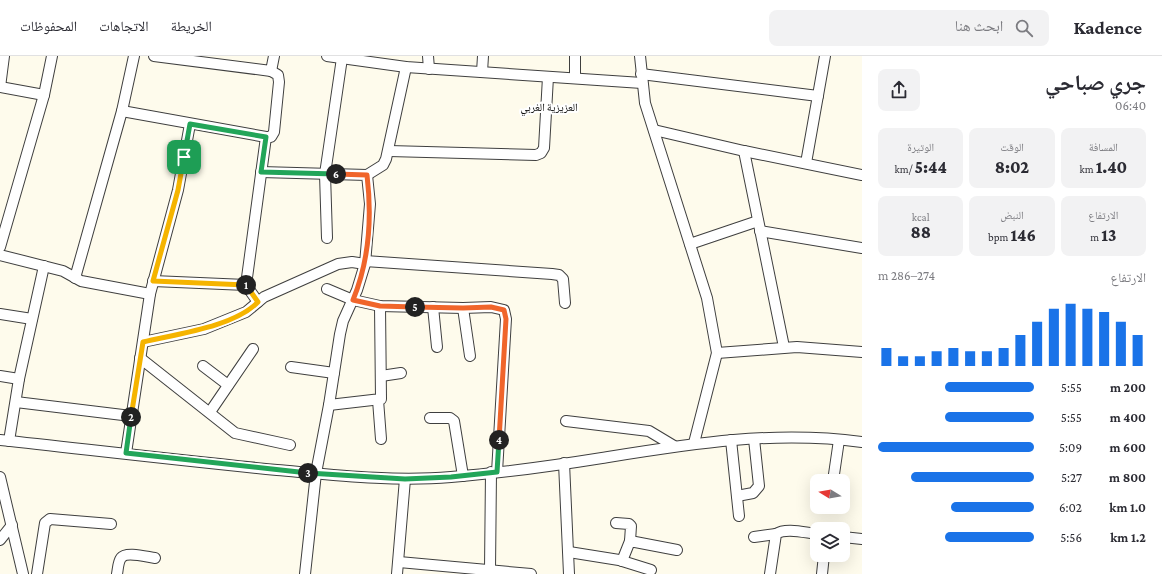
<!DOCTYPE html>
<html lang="ar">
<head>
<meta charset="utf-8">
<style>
  body { margin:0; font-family:"Crimson Pro","Noto Naskh Arabic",serif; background:#f2f2f3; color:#2b2b33; direction:rtl; height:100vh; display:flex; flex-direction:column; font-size:15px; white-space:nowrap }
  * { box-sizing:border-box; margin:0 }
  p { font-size:13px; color:#7c7c81 }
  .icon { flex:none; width:22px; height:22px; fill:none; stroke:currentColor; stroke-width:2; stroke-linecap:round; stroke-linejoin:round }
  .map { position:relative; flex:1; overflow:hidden; direction:ltr }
  .side { display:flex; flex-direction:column; background:#fff; width:300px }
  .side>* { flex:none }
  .needle { width:26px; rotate:281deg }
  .fabs { position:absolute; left:810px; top:418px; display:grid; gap:8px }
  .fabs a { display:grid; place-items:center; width:40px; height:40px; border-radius:8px; background:#fff; box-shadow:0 4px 16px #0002; font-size:20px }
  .pin { position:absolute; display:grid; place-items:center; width:34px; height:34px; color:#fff; margin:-17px; border-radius:8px; box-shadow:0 2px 6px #0006 }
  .km { position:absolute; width:20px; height:20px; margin:-10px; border-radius:50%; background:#222; color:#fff; font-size:11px; line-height:20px; text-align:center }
  .round { display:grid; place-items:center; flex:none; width:42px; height:42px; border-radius:8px; background:#f2f2f3 }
  .summary { display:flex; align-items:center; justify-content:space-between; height:68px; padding:0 16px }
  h1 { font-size:22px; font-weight:800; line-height:30px }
  .stats { display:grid; grid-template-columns:repeat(3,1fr); gap:6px; height:68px; padding:4px 16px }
  .stats div { display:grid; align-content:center; border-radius:8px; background:#f2f2f3; text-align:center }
  .stats b { font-size:17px; font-weight:800 }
  .stats small { font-size:11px; font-weight:400 }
  .stats p { font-size:11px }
  .chart { height:112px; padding:8px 16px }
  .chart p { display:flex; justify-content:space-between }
  .chart svg { width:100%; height:72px; margin-top:4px; stroke:#1a73e8; stroke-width:6 }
  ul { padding:0 16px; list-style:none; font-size:13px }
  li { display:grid; grid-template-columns:64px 48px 1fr; align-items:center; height:30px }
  li i { height:10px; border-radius:5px; background:#1a73e8 }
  header { display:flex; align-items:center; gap:24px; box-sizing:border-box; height:56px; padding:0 20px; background:#fff; border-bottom:1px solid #e1e1e2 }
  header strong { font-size:19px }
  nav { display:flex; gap:22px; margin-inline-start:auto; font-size:14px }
  .search { width:280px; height:36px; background:#f2f2f3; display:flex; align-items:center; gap:10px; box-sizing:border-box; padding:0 14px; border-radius:8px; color:#7c7c81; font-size:15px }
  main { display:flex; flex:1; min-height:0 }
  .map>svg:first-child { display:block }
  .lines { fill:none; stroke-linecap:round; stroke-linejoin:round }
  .minor-casing { stroke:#3f3f3f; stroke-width:12 }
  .minor { stroke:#fff; stroke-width:10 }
  .split-1-casing { stroke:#fff; stroke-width:8 }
  .split-2-casing { stroke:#fff; stroke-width:8 }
  .split-3-casing { stroke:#fff; stroke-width:8 }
  .split-4-casing { stroke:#fff; stroke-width:8 }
  .split-5-casing { stroke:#fff; stroke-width:8 }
  .split-6-casing { stroke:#fff; stroke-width:8 }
  .split-7-casing { stroke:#fff; stroke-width:8 }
  .split-1 { stroke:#f5b400; stroke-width:5 }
  .split-2 { stroke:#f5b400; stroke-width:5 }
  .split-3 { stroke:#22a559; stroke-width:5 }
  .split-4 { stroke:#22a559; stroke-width:5 }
  .split-5 { stroke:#f0652b; stroke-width:5 }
  .split-6 { stroke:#f0652b; stroke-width:5 }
  .split-7 { stroke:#22a559; stroke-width:5 }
  .labels { text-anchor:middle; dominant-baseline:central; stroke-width:4; stroke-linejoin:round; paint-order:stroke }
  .neighbourhood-label { font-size:11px; fill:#0c0c0c; stroke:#fff }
</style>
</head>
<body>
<header>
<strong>Kadence</strong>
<div class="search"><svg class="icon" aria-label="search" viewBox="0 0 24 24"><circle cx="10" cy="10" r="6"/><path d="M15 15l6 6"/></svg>ابحث هنا</div>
<nav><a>الخريطة</a><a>الاتجاهات</a><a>المحفوظات</a></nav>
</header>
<main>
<section class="side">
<div class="summary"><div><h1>جري صباحي</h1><p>06:40</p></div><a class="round"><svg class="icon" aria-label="share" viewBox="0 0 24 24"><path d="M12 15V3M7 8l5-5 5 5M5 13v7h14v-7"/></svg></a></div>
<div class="stats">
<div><p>المسافة</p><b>1.40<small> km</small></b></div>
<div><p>الوقت</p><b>8:02</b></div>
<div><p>الوتيرة</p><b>5:44<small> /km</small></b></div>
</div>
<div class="stats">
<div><p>الارتفاع</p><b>13<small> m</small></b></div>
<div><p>النبض</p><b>146<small> bpm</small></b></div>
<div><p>kcal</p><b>88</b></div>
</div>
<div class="chart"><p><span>الارتفاع</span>274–286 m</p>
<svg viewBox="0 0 160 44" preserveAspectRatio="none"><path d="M5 44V33M15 44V38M25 44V38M35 44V35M45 44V33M55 44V35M65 44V35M75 44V33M85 44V25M95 44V17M105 44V9M115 44V6M125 44V9M135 44V11M145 44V17M155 44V25"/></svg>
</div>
<ul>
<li><b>200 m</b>5:55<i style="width:57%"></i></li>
<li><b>400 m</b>5:55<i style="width:57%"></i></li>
<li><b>600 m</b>5:09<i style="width:100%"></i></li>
<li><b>800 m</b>5:27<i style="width:79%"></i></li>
<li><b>1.0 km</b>6:02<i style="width:53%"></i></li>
<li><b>1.2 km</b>5:56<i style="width:57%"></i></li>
</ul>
</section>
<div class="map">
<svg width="862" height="518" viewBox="0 0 862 518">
  <rect width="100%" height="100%" fill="#fefbec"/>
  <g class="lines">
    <g class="minor-casing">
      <g id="minor">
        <path d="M154,0L271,15L274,0"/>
        <path d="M327,0L406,11L642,27"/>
        <path d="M428,0L429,13"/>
        <path d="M575,0V22"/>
        <path d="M640,0L645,47L707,242L717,297L694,387"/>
        <path d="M482,16L483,0"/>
        <path d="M641,18L818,40"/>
        <path d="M0,31L44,39"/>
        <path d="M0,31L4,0"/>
        <path d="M122,55L266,81L246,229L258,246"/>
        <path d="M654,74L744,95L862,119"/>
        <path d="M266,81H271L274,76L279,26L278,19L271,15"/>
        <path d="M389,95L536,99L541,97L544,92L548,21"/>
        <path d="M744,95L784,291"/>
        <path d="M806,107L825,0"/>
        <path d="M261,116L367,119L370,148L365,208L357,234L343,265L340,278L329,349L316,417L305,518"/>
        <path d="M367,119L383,109L386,103L406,11"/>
        <path d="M760,175L862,192"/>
        <path d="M327,182L325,118L342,2"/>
        <path d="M690,188L758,165"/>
        <path d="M0,191L44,39L52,0"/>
        <path d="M0,199L63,215L81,225L150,238"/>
        <path d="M365,205L552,218L559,219L563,223L565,247"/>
        <path d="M75,222L122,55L134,0"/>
        <path d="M153,225L246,229"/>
        <path d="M327,233L353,244L380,250L463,252L491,251L504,254L506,263L497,416"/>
        <path d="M433,251L437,291"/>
        <path d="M463,252L470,300"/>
        <path d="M0,258L32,263"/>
        <path d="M143,286L204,273L246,256L264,241L338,208L352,206L365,208"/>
        <path d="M717,297L797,291L862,296"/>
        <path d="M140,302L235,377L290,389"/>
        <path d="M203,310L228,329"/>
        <path d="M291,311L334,317"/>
        <path d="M0,320L19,323"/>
        <path d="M381,320L401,317"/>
        <path d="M378,344L381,383"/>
        <path d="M16,346L131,360"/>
        <path d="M329,349L381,343L380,250"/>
        <path d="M210,356L253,293"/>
        <path d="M430,362H450L454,365L463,420"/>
        <path d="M566,365L649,375L674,390"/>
        <path d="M0,384C92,394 185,405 277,414C334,419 394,426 451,421C502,417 552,410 602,402C689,388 773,374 862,386"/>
        <path d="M731,384L739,460"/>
        <path d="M9,385L19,323L44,210"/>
        <path d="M126,397L150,238L178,134L190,68"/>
        <path d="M564,407L569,518"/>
        <path d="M0,421L23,518"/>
        <path d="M833,425L839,384"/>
        <path d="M737,440L753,437L759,430L754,383"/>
        <path d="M616,467L629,468L631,470L630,485"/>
        <path d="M754,481L776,478"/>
        <path d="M843,481L862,483"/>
        <path d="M0,484L12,469"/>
        <path d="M569,496L619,504L651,514"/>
        <path d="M622,505L630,485L677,494"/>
        <path d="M399,506L531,518"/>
        <path d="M490,514L491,416"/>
        <path d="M37,518L45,467L50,463L111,468"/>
        <path d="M117,518C118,513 118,506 121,502C126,495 147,501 155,502"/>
        <path d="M397,518L405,423"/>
        <path d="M770,518L776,478C786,471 806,477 817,478"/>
        <path d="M822,518L824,499"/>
      </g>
    </g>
    <use href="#minor" class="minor"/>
  </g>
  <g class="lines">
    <g class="split-1-casing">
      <path id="split-1" d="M184,101L178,134L153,225L246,229"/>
    </g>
    <g class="split-2-casing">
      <path id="split-2" d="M131,361L143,286C176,278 234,271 258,246L246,229"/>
    </g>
    <g class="split-3-casing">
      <path id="split-3" d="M131,361L126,397L308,417"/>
    </g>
    <g class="split-4-casing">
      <path id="split-4" d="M308,417L405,423L451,421L497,416L499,384"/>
    </g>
    <g class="split-5-casing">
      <path id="split-5" d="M415,251L463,252L491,251L504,254L506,263L499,384"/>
    </g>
    <g class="split-6-casing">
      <path id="split-6" d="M336,118L367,119C372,161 369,205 353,244L380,250L415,251"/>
    </g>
    <g class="split-7-casing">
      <path id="split-7" d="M184,101L190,68L266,81L261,116L336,118"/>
    </g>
    <use href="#split-1" class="split-1"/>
    <use href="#split-2" class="split-2"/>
    <use href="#split-3" class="split-3"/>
    <use href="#split-4" class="split-4"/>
    <use href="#split-5" class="split-5"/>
    <use href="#split-6" class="split-6"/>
    <use href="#split-7" class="split-7"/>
  </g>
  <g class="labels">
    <g class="neighbourhood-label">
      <text x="549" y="51">العزيزية الغربي</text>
    </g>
  </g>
</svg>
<div class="fabs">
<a><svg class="needle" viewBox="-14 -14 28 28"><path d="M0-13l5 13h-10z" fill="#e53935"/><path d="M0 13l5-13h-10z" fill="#7c7c81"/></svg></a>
<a><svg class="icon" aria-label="layers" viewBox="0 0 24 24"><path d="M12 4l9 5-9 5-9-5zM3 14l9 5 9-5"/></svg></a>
</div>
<div class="pin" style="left:184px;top:101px;background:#1e9e55"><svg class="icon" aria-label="arrive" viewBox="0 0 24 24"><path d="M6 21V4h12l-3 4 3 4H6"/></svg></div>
<b class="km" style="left:246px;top:229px">1</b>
<b class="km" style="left:131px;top:361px">2</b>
<b class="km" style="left:308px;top:417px">3</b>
<b class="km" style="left:499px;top:384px">4</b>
<b class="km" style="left:415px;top:251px">5</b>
<b class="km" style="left:336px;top:118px">6</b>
</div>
</main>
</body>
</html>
